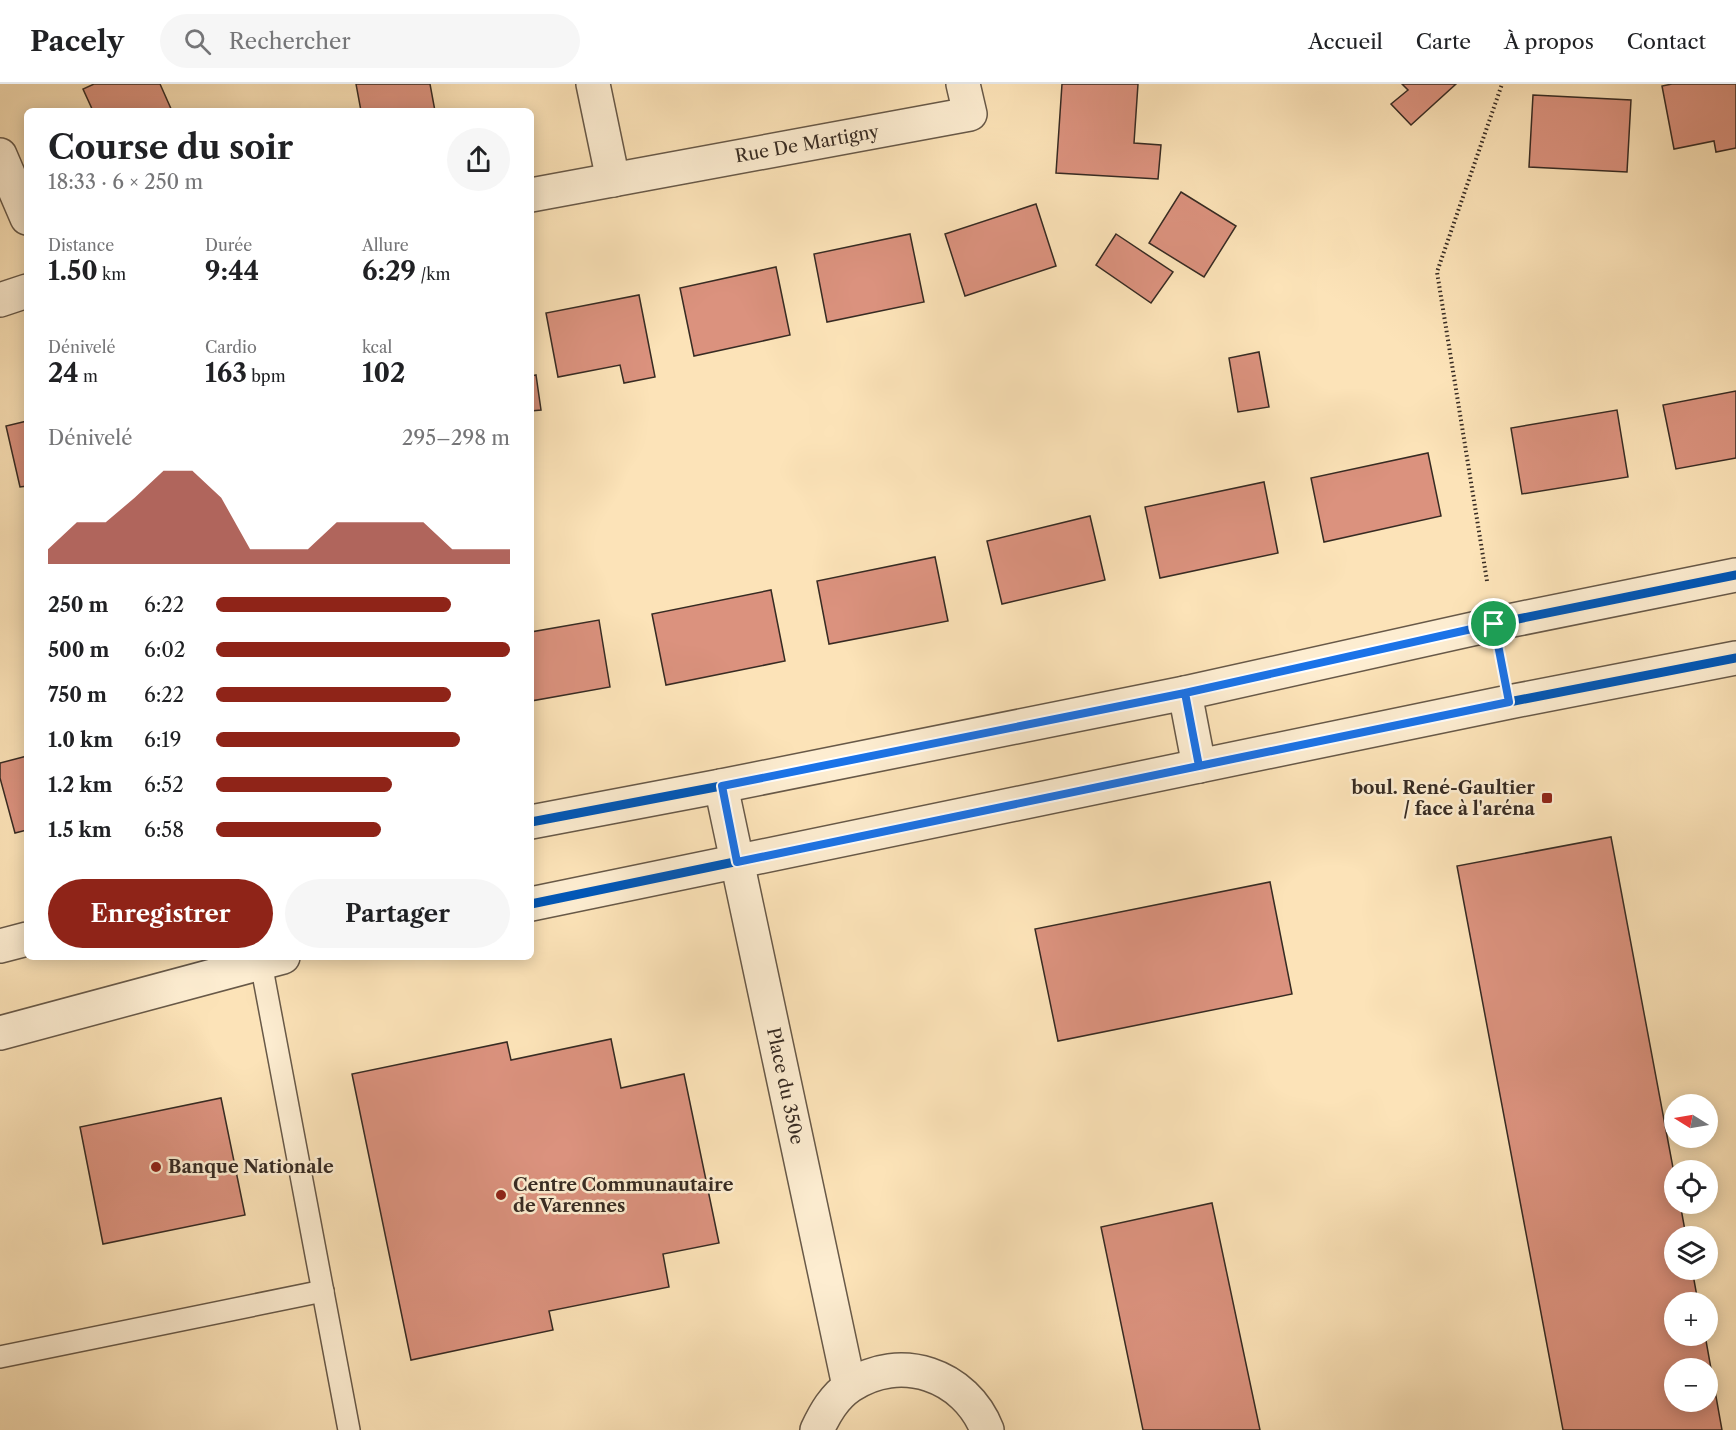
<!DOCTYPE html>
<html lang="fr">
<head>
<meta charset="utf-8">
<style>
  body { margin:0; font-family:"Libre Caslon Text",serif; background:#f6f6f6; color:#202124; height:100vh; display:flex; flex-direction:column; font-size:22px; white-space:nowrap }
  * { box-sizing:border-box; margin:0 }
  p { font-size:20px; color:#757577 }
  .icon { flex:none; width:33px; height:33px; fill:none; stroke:currentColor; stroke-width:2; stroke-linecap:round; stroke-linejoin:round }
  .map { position:relative; flex:1; overflow:hidden }
  .panel { position:absolute; left:24px; top:24px; width:510px; height:852px; display:flex; flex-direction:column; background:#fff; border-radius:9px; box-shadow:0 3px 15px #0003 }
  .panel>* { flex:none }
  .needle { width:39px; rotate:281deg }
  .fabs { position:absolute; left:1664px; top:1010px; display:grid; gap:12px }
  .fabs a { display:grid; place-items:center; width:54px; height:54px; border-radius:50%; background:#fff; box-shadow:0 3px 15px #0003; font-size:30px }
  .pin { position:absolute; display:grid; place-items:center; width:51px; height:51px; color:#fff; margin:-26px; border:3px solid #fff; border-radius:50%; box-shadow:0 2px 6px #0007 }
  .round { display:grid; place-items:center; flex:none; width:63px; height:63px; border-radius:32px; background:#f6f6f6 }
  .headline { display:flex; align-items:center; justify-content:space-between; height:102px; padding:0 24px }
  h1 { font-size:33px; font-weight:800; line-height:45px }
  .stats { display:grid; grid-template-columns:repeat(3,1fr); gap:9px; height:102px; padding:6px 24px }
  .stats div { display:grid; align-content:center }
  .stats b { font-size:26px; font-weight:800 }
  .stats small { font-size:16px; font-weight:400 }
  .stats p { font-size:16px }
  .chart { height:168px; padding:12px 24px }
  .chart p { display:flex; justify-content:space-between }
  .chart svg { width:100%; height:108px; margin-top:6px; fill:#8f2418; opacity:.7 }
  .button { display:flex; gap:12px; margin-top:auto; padding:12px 24px }
  .button a { flex:1; height:69px; border-radius:36px; background:#8f2418; color:#fff; font-size:24px; font-weight:800; line-height:69px; text-align:center }
  .button a+a { background:#f6f6f6; color:#202124 }
  ul { padding:0 24px; list-style:none; font-size:20px }
  li { display:grid; grid-template-columns:96px 72px 1fr; align-items:center; height:45px }
  li i { height:15px; border-radius:8px; background:#8f2418 }
  header { display:flex; align-items:center; gap:36px; box-sizing:border-box; height:84px; padding:0 30px; background:#fff; border-bottom:2px solid #e0e0e0 }
  header strong { font-size:28px }
  nav { display:flex; gap:33px; margin-inline-start:auto; font-size:21px }
  .search { width:420px; height:54px; background:#f6f6f6; display:flex; align-items:center; gap:15px; box-sizing:border-box; padding:0 21px; border-radius:33px; color:#757577; font-size:22px }
  .map>svg:first-child { display:block }
  .building { fill:#db927e; stroke:#372b23; stroke-width:1.5; fill-rule:evenodd }
  .lines { fill:none; stroke-linecap:round; stroke-linejoin:round }
  .service-casing { stroke:#685948; stroke-width:24 }
  .minor-casing { stroke:#685948; stroke-width:36 }
  .tertiary-casing { stroke:#685948; stroke-width:36 }
  .path { stroke:#372b23; stroke-width:4; stroke-dasharray:1.5 3; stroke-linecap:butt }
  .service { stroke:#fdedd1; stroke-width:21 }
  .minor { stroke:#fdedd1; stroke-width:33 }
  .tertiary { stroke:#fdedd1; stroke-width:33 }
  .cycleway-casing { stroke:#fdedd1; stroke-width:13 }
  .cycleway { stroke:#0057b8; stroke-width:9 }
  .route-casing { stroke:#fff; stroke-width:12 }
  .route { stroke:#1a73e8; stroke-width:8 }
  .poi-dot { fill:#8f2418; stroke:#fdedd1; stroke-width:2 }
  .labels { text-anchor:middle; dominant-baseline:central; stroke-width:5; stroke-linejoin:round; paint-order:stroke }
  .street-label { font-size:18px; fill:#372b23; stroke:#fdedd1 }
  .poi-label { font-size:18px; font-weight:bold; fill:#372b23; stroke:#fdedd1; text-anchor:start }
</style>
</head>
<body>
<header>
<strong>Pacely</strong>
<div class="search"><svg class="icon" aria-label="search" viewBox="0 0 24 24"><circle cx="10" cy="10" r="6"/><path d="M15 15l6 6"/></svg>Rechercher</div>
<nav><a>Accueil</a><a>Carte</a><a>À propos</a><a>Contact</a></nav>
</header>
<div class="map">
<svg width="1736" height="1346" viewBox="0 0 1736 1346">
  <rect width="100%" height="100%" fill="#fce3b8"/>
  <filter id="stains"><feTurbulence type="fractalNoise" baseFrequency=".00333" numOctaves="4"/><feColorMatrix values="0 0 0 0 .2 0 0 0 0 .09 0 0 0 0 .02 0 0 0 .5 -.17"/></filter>
  <radialGradient id="worn" r=".72"><stop offset=".6" stop-color="#630" stop-opacity="0"/><stop offset="1" stop-color="#630" stop-opacity=".3"/></radialGradient>
  <g class="building">
    <path d="M94,0H160L172,27H93L83,5Z"/>
    <path d="M356,0H430L435,27H361Z"/>
    <path d="M1062,0H1138L1134,59L1161,61L1158,95L1056,89Z"/>
    <path d="M1402,0H1456L1411,41L1391,20L1408,6Z"/>
    <path d="M1672,0H1736V64L1716,68L1714,57L1674,65L1662,2Z"/>
    <path d="M1533,11L1631,16L1627,88L1529,83Z"/>
    <path d="M1181,108L1236,142L1204,193L1149,159Z"/>
    <path d="M1036,120L1056,182L965,212L945,150Z"/>
    <path d="M910,150L924,218L827,238L814,170Z"/>
    <path d="M1116,150L1173,188L1151,219L1096,181Z"/>
    <path d="M776,183L790,251L694,272L680,204Z"/>
    <path d="M639,211L655,293L624,299L620,281L558,293L546,229Z"/>
    <path d="M1259,268L1269,323L1238,328L1229,274Z"/>
    <path d="M536,291L541,326L531,327V292Z"/>
    <path d="M1736,307V374L1676,385L1663,321Z"/>
    <path d="M1617,326L1628,393L1522,410L1511,344Z"/>
    <path d="M27,337V402L20,403L6,342Z"/>
    <path d="M1428,369L1441,432L1324,458L1311,394Z"/>
    <path d="M1264,398L1278,469L1160,494L1145,423Z"/>
    <path d="M1090,432L1105,496L1002,520L987,457Z"/>
    <path d="M935,473L948,537L829,560L817,497Z"/>
    <path d="M771,506L785,577L666,601L652,530Z"/>
    <path d="M599,536L610,603L531,617V548Z"/>
    <path d="M27,672V746L15,749L0,694V679Z"/>
    <path d="M1611,753L1674,1089V1119H1680L1686,1152H1674V1185H1692L1698,1218H1674V1251H1705L1722,1346H1563L1457,782ZM1674,1284H1707V1317H1674Z"/>
    <path d="M1270,798L1292,910L1058,957L1035,845Z"/>
    <path d="M611,955L621,1004L684,990L719,1159L663,1170L669,1203L549,1227L553,1246L411,1276L352,990L507,958L511,976Z"/>
    <path d="M221,1014L245,1131L103,1160L80,1043Z"/>
    <path d="M1212,1119L1260,1346H1143L1101,1143Z"/>
  </g>
  <g class="lines">
    <g class="service-casing">
      <g id="service">
        <path d="M261,879L349,1346"/>
        <path d="M0,1273L323,1207"/>
      </g>
    </g>
    <g class="minor-casing">
      <g id="minor">
        <path d="M593,0L613,96"/>
        <path d="M0,71L27,134"/>
        <path d="M531,111L970,30L963,0"/>
        <path d="M0,216L27,207"/>
        <path d="M721,702L849,1302"/>
        <path d="M817,1346C825,1329 834,1313 850,1302C900,1268 966,1291 987,1346"/>
      </g>
    </g>
    <g class="tertiary-casing">
      <g id="tertiary">
        <path d="M1185,609L1199,682"/>
        <path d="M531,738L721,702L1185,609L1513,536L1736,491"/>
        <path d="M531,820L1509,618L1736,574"/>
        <path d="M0,862L27,855"/>
        <path d="M0,949L283,873"/>
      </g>
    </g>
    <path class="path" d="M1487,497L1437,188L1502,0"/>
    <use href="#service" class="service"/>
    <use href="#minor" class="minor"/>
    <use href="#tertiary" class="tertiary"/>
    <g class="cycleway-casing">
      <g id="cycleway">
        <path d="M531,738L721,702L1185,609L1513,536L1736,491"/>
        <path d="M531,820L1509,618L1736,574"/>
      </g>
    </g>
    <use href="#cycleway" class="cycleway"/>
  </g>
  <g class="lines">
    <g class="route-casing">
      <path id="route" d="M1494,540L1185,609L1199,682L737,778L722,702L1185,609L1199,682L1509,618L1494,540"/>
    </g>
    <use href="#route" class="route"/>
  </g>
  <g class="poi-dot">
    <rect x="1541" y="708" width="12" height="12" rx="3"/>
    <circle cx="156" cy="1083" r="6"/>
    <circle cx="501" cy="1111" r="6"/>
  </g>
  <g class="labels">
    <g class="street-label">
      <text transform="translate(807 60) rotate(-10)">Rue De Martigny</text>
      <text transform="translate(785 1002) rotate(78)">Place du 350e</text>
    </g>
    <g class="poi-label">
      <text x="1535" y="704" text-anchor="end">boul. René-Gaultier<tspan x="1535" dy="21">/ face à l'aréna</tspan></text>
      <text x="168" y="1083">Banque Nationale</text>
      <text x="513" y="1101">Centre Communautaire<tspan x="513" dy="21">de Varennes</tspan></text>
    </g>
  </g>
  <rect width="100%" height="100%" filter="url(#stains)"/>
  <rect width="100%" height="100%" fill="url(#worn)"/>
</svg>
<div class="fabs">
<a><svg class="needle" viewBox="-14 -14 28 28"><path d="M0-13l5 13h-10z" fill="#e53935"/><path d="M0 13l5-13h-10z" fill="#757577"/></svg></a>
<a><svg class="icon" aria-label="locate" viewBox="0 0 24 24"><circle cx="12" cy="12" r="6"/><path d="M12 2v4M12 18v4M2 12h4M18 12h4"/></svg></a>
<a><svg class="icon" aria-label="layers" viewBox="0 0 24 24"><path d="M12 4l9 5-9 5-9-5zM3 14l9 5 9-5"/></svg></a>
<a>+</a>
<a>−</a>
</div>
<div class="pin" style="left:1494px;top:540px;background:#1e9e55"><svg class="icon" aria-label="arrive" viewBox="0 0 24 24"><path d="M6 21V4h12l-3 4 3 4H6"/></svg></div>
<section class="panel">
<div class="headline"><div><h1>Course du soir</h1><p>18:33 · 6 × 250 m</p></div><a class="round"><svg class="icon" aria-label="share" viewBox="0 0 24 24"><path d="M12 15V3M7 8l5-5 5 5M5 13v7h14v-7"/></svg></a></div>
<div class="stats">
<div><p>Distance</p><b>1.50<small> km</small></b></div>
<div><p>Durée</p><b>9:44</b></div>
<div><p>Allure</p><b>6:29<small> /km</small></b></div>
</div>
<div class="stats">
<div><p>Dénivelé</p><b>24<small> m</small></b></div>
<div><p>Cardio</p><b>163<small> bpm</small></b></div>
<div><p>kcal</p><b>102</b></div>
</div>
<div class="chart"><p><span>Dénivelé</span>295–298 m</p>
<svg viewBox="0 0 160 44" preserveAspectRatio="none"><path d="M0 44V38L10 27L20 27L30 17L40 6L50 6L60 17L70 38L80 38L90 38L100 27L110 27L120 27L130 27L140 38L150 38L160 38V44z"/></svg>
</div>
<ul>
<li><b>250 m</b>6:22<i style="width:80%"></i></li>
<li><b>500 m</b>6:02<i style="width:100%"></i></li>
<li><b>750 m</b>6:22<i style="width:80%"></i></li>
<li><b>1.0 km</b>6:19<i style="width:83%"></i></li>
<li><b>1.2 km</b>6:52<i style="width:60%"></i></li>
<li><b>1.5 km</b>6:58<i style="width:56%"></i></li>
</ul>
<div class="button"><a>Enregistrer</a><a>Partager</a></div>
</section>
</div>
</body>
</html>
